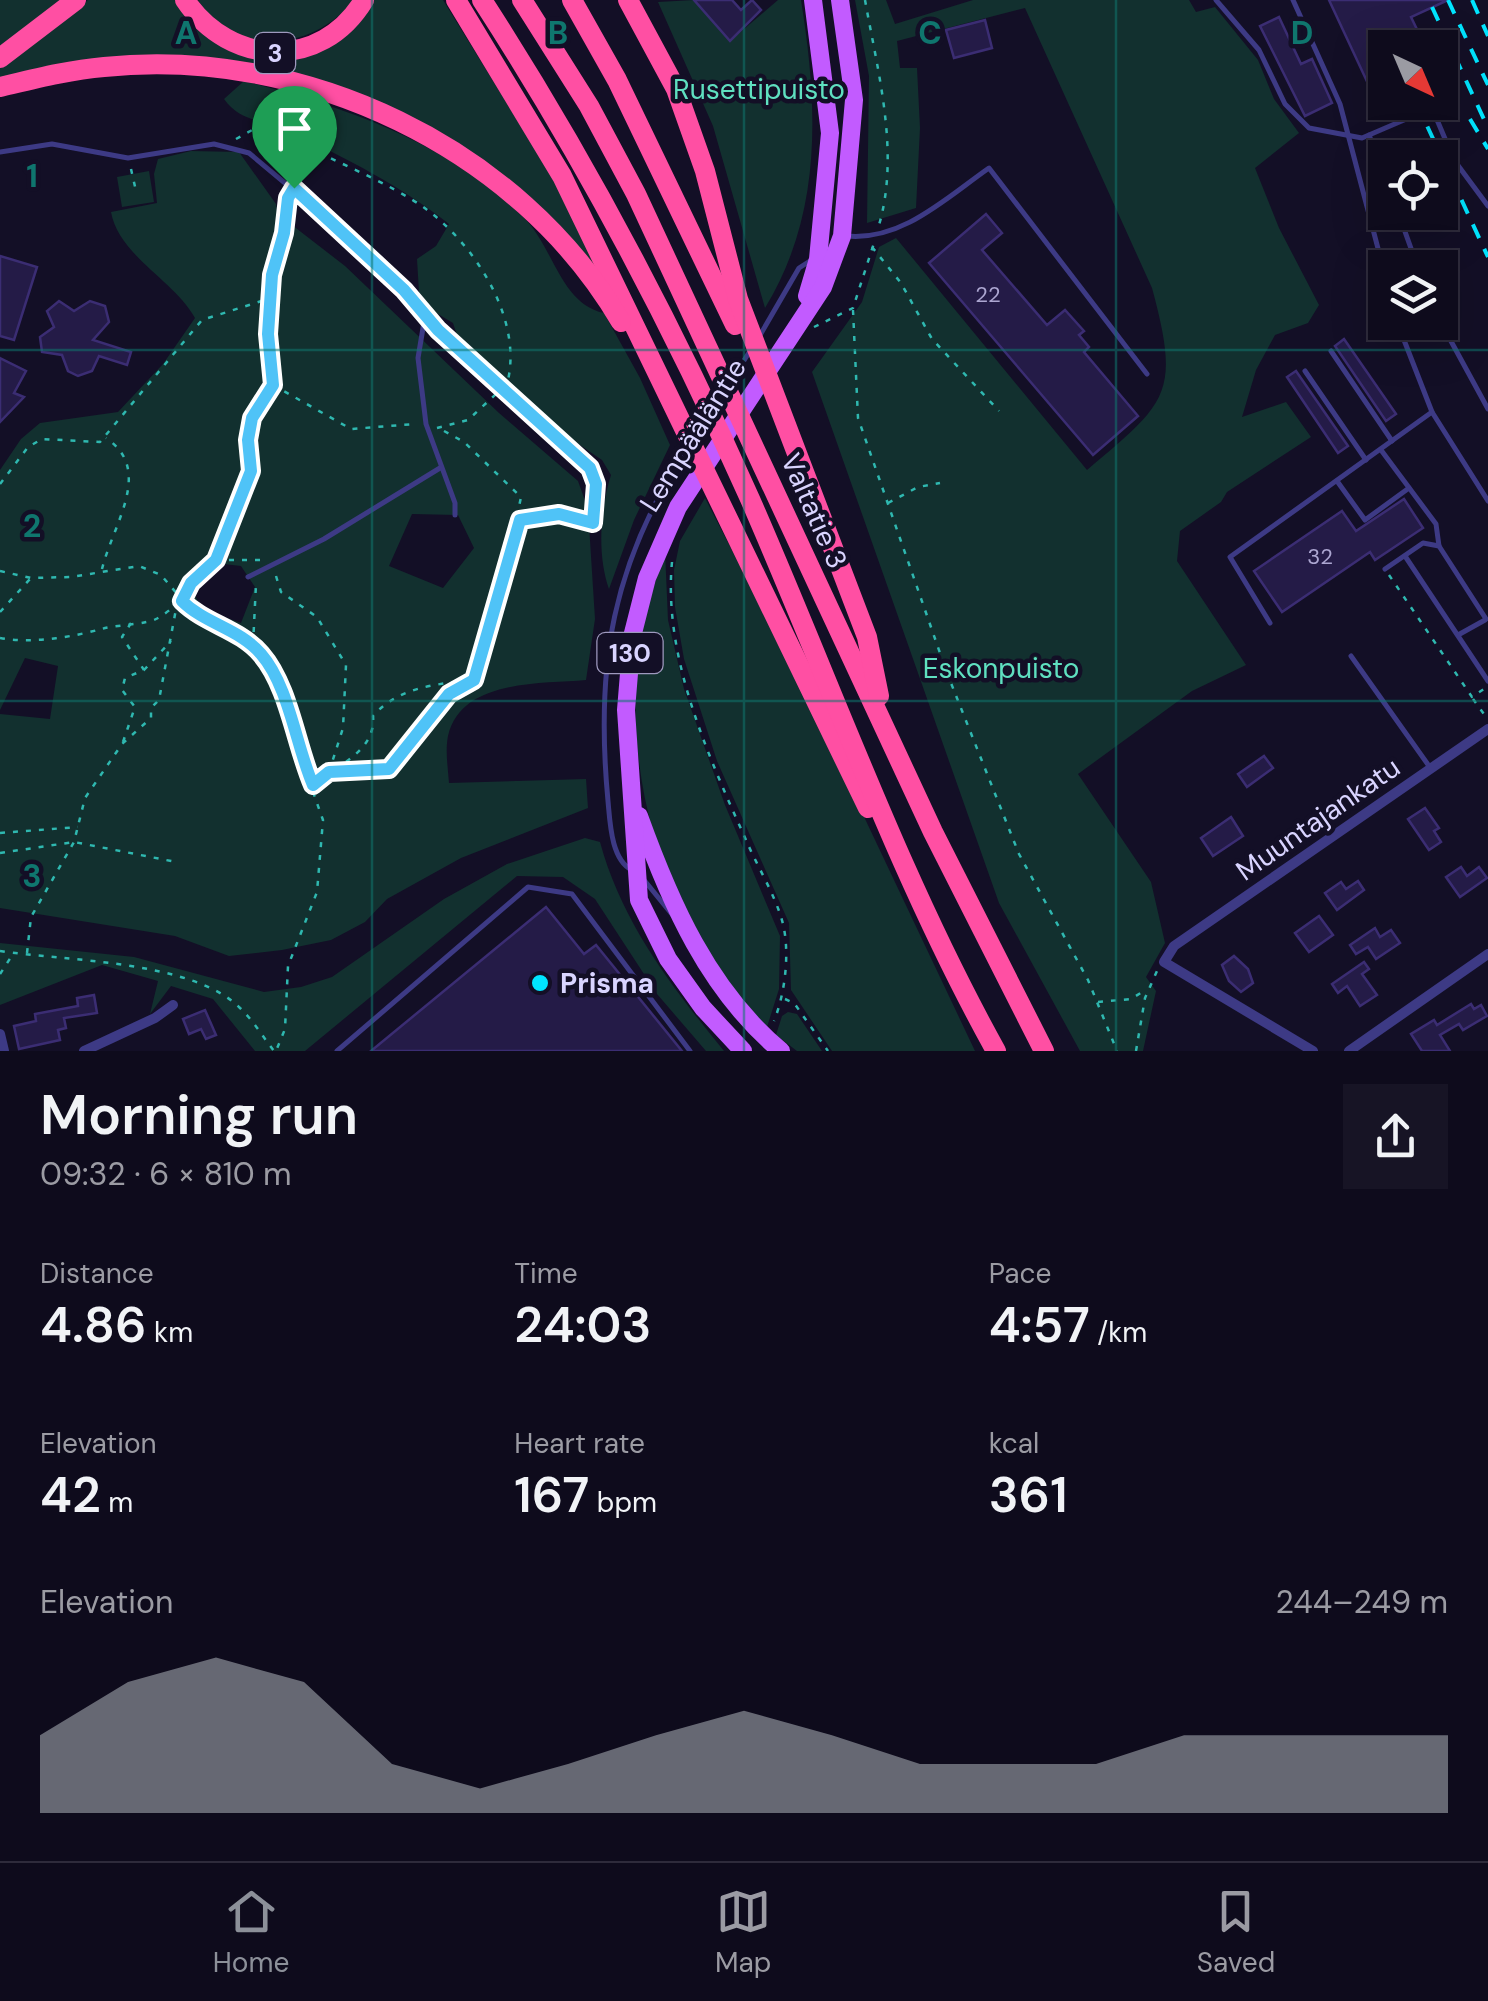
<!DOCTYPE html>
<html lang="en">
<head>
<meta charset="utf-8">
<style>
  body { margin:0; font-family:"DM Sans",sans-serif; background:#171425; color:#f1f3f6; height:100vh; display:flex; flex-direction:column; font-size:38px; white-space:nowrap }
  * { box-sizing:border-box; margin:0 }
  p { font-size:32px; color:#9b9ba3 }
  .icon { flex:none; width:55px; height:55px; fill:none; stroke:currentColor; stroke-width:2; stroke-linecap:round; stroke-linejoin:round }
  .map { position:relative; height:1051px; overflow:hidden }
  .sheet { display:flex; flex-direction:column; background:#0e0b1c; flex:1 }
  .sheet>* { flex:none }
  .needle { width:65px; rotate:136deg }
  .fabs { position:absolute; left:1368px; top:30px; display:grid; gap:20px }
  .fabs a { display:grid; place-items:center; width:90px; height:90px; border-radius:0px; background:#0e0b1c; box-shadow:0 10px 40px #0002,0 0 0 2px #2e2b3b; font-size:50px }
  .pin { position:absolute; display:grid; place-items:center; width:85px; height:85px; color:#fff; margin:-102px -42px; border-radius:50% 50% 50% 0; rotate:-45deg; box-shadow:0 0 10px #0007 }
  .pin .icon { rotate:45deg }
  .round { display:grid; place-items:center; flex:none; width:105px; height:105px; border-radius:0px; background:#171425 }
  .headline { display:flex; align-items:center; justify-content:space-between; height:170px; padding:0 40px }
  h1 { font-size:55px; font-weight:600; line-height:75px }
  .stats { display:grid; grid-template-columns:repeat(3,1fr); gap:15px; height:170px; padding:10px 40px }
  .stats div { display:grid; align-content:center }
  .stats b { font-size:50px; font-weight:600 }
  .stats small { font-size:28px; font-weight:400 }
  .stats p { font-size:28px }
  .chart { height:280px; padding:20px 40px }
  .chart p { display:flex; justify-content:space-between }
  .chart svg { width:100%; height:180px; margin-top:10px; fill:#8c9099; opacity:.7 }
  .dock { display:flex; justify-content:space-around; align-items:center; height:140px; border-top:2px solid #2e2b3b; background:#0e0b1c; font-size:28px; color:#9b9ba3 }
  .dock a { display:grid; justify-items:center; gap:5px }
  .dock .selected { color:#8c9099 }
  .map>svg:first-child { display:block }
  .green { fill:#12302f; fill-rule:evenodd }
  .building { fill:#241b47; stroke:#3b2d73; stroke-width:2.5 }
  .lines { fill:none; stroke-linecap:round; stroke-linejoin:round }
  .path { stroke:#2fb8b0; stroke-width:2.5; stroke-dasharray:5 8; stroke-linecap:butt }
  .service { stroke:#3d3a85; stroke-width:5 }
  .minor { stroke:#3d3a85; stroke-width:10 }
  .primary { stroke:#c25bff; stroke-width:18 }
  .motorway { stroke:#ff4fa3; stroke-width:20 }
  .rail { stroke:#00e5ff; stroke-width:4; stroke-dasharray:15 12; stroke-linecap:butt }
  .route-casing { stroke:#fff; stroke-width:20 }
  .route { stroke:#4fc3f7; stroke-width:12 }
  .grid { fill:none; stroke:#0f766e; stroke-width:2.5; stroke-opacity:0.55 }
  .poi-dot { fill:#00e5ff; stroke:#130f26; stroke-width:4 }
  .labels { text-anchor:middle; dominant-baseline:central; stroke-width:9; stroke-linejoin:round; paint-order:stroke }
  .number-label { font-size:22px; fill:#aca6d1 }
  .shield { fill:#130f26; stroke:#9e99be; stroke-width:2.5 }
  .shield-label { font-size:25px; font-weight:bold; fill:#d9d4ff }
  .park-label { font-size:28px; fill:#5fe0c0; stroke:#130f26 }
  .street-label { font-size:28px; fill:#d9d4ff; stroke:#130f26 }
  .poi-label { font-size:28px; font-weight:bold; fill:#d9d4ff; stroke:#130f26; text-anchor:start }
  .grid-label { font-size:32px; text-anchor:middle; font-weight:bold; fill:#0f766e; stroke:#130f26; stroke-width:9; stroke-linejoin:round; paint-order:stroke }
</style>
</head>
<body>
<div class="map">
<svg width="1488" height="1051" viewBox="0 0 1488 1051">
  <rect width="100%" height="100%" fill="#130f26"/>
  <g class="green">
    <path d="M0,0H65L0,49Z"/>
    <path d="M88,0H177L189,17L288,59L373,0H443L551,175L604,277L489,170L261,69L0,80V68Z"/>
    <path d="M198,0H354C314,50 236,60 198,0Z"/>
    <path d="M694,0L730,41L778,0H801C818,106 823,213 765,308L713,126L658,2Z"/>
    <path d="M855,0H886L895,24L973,0H1189L1196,12L1215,7L1258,60L1274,99L1299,133L1255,168L1279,228L1319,305L1308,323L1275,335L1256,370L1242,417L1286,402L1311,437L1227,492L1221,502L1180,531L1177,561L1246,665L1192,691L1078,774L1151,882L1165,943L1146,977L1156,991L1143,1051H1080L999,903L812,372L862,302L879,247L896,238L1087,470C1167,402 1181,395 1152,288L1025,8L897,41L900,68H917L920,128L916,208L867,223L869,76Z"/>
    <path d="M244,81C345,107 447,142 523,217C553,245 560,304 604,313L640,378L670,445L634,520L609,589C597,555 600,510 611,475L602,460L552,426L460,344L453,323L433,311L419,292L417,259L436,246L449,224C401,186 347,159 292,132C266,119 242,124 224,99Z"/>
    <path d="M191,151L239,152L276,204L280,224L292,225L345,266L499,413L578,481L588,509L595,619L586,680C541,684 461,679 448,736C445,751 448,768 449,783L586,779L588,808L461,858L387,899L365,922L331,940L282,950L229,956L175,936L0,908V714L50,719L58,666L25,658L0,710V470L21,439L40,423L118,412L163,364L195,318C174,280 119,256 111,212L157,203L154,174L158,159ZM412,514L458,515L474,548L443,588L389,566ZM215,563L241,566L255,587L241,623L202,609L191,588Z"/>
    <path d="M149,171L154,202L122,207L117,177Z"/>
    <path d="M705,498L803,688L975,1051H832L791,990L789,923L717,761L684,659L675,607L674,570L680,541Z"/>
    <path d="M665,551L668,620L684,689L725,805L780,936L779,989L767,1027C669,929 624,792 638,655C642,620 655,584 665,551Z"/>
    <path d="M585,838L600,842C622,923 672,987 724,1051H706L657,994L595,899L563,877L517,876L305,1051H255L213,999L171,986L150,1014L158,981L102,965L0,1005V943L134,957L264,992L301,987L332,977L444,899L507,864Z"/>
    <path d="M788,1012L797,1014L822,1051H797L776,1035L782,1016Z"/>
  </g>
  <g class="building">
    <path d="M694,0H732L741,10L752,0L761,10L730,41Z"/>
    <path d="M1329,0H1448L1411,17L1426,48H1385V102H1413L1385,116V120Z"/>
    <path d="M1279,17L1301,64L1312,59L1332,103L1305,116L1260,26Z"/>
    <path d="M985,20L992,48L954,58L946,30Z"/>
    <path d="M986,214L1002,233L982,250L1047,325L1065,310L1084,331L1079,335L1089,347L1084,352L1138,416L1093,455L929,263Z"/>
    <path d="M0,256L37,267L14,340L0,336Z"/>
    <path d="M59,301L74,311L90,301L105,306L109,322L93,340L131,352L127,365L99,356L92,371L78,376L68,371L62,355L42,352L40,337L54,327L47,311Z"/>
    <path d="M1344,339L1396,414L1386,421L1335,346Z"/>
    <path d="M0,358L26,371L14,393L24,397L0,422Z"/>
    <path d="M1296,371L1348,446L1338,453L1287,377Z"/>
    <path d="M1404,499L1423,528L1375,560L1370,552L1282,612L1254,571L1342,511L1356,531Z"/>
    <path d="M1264,756L1273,768L1247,787L1238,774Z"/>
    <path d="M1425,808L1439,828L1434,831L1441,842L1429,850L1408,819Z"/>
    <path d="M1231,817L1243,836L1213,856L1201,838Z"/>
    <path d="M1461,867L1467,876L1479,867L1487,878L1460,897L1446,877Z"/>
    <path d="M1358,881L1364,890L1337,910L1325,893L1341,882L1346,889Z"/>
    <path d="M546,907L584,954L596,945L682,1051H371Z"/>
    <path d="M1319,916L1333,935L1309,952L1295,933Z"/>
    <path d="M1375,928L1380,937L1391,930L1400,943L1376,959L1368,947L1356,954L1350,945Z"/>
    <path d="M1234,956L1248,969L1253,983L1241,992L1229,981L1222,965Z"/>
    <path d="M1364,962L1369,969L1362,974L1377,995L1360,1006L1347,986L1338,993L1332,984Z"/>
    <path d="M94,995L97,1013L64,1018L66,1028L58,1030L60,1040L19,1049L14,1026L36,1021L35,1014L78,1006L77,998Z"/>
    <path d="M1471,1004L1474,1009L1481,1005L1487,1016L1463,1030L1459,1024L1440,1035L1450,1051H1422L1411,1034L1434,1020L1437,1025Z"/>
    <path d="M205,1010L216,1035L206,1039L201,1029L189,1034L183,1019Z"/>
  </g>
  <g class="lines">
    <g class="path">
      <path d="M865,0C878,73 900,153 879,225"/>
      <path d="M236,139L254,129L275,132C318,154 389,182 426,209C475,245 522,318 508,380"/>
      <path d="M131,169L136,191"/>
      <path d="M872,247L901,283L932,339L999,411"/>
      <path d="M853,310L858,418L947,673L1019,854L1088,980L1117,1051"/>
      <path d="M814,327L853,308L874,243"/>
      <path d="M273,385L351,429L415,424"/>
      <path d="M437,428L468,420L496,394"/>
      <path d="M444,431L464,442L521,497L502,589L493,602L491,628L474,680"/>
      <path d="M0,484L28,447L42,439L100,442L202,320L271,298"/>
      <path d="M888,503L918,487L940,483"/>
      <path d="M521,520L559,514L593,523L596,495"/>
      <path d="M216,560H263"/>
      <path d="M672,562C663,657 708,755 746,840C757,866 776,896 783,924C790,953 785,994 774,1021"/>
      <path d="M102,569C113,524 154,470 106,438"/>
      <path d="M0,571L31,578L71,577L139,566L161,575L191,610L244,639L263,656L297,731L301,758L323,820L317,892L288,966L285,1029L276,1051"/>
      <path d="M1389,575L1472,697L1484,689"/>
      <path d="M276,576L281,592L317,617L346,665L343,728L329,772"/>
      <path d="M0,612L30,579"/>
      <path d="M131,623L122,637L144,670"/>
      <path d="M0,638C33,644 73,637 105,628C119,625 147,624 156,619C194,600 248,513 251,470C253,452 245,435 252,417C257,407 271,396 273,385C276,371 267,349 269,333C273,287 279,243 287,198"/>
      <path d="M253,645L256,584"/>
      <path d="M1473,699L1486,717"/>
      <path d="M123,742L135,707L122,690L125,678L144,670L171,641"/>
      <path d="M330,772L389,769L449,695L473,681"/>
      <path d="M314,784C339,764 376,751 373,716C398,687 437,684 473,680"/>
      <path d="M0,833L78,827"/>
      <path d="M0,853L74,842L176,862"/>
      <path d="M0,951C64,961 192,960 240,1008C253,1020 263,1037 274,1051"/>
      <path d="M27,953L31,917L74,842L85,798L122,744L151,718V708L159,700L176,609"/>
      <path d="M0,974L13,954"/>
      <path d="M785,999L794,1003L828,1051"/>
      <path d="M1098,1002L1131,999L1147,989"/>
      <path d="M1136,1051L1145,998L1157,971"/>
    </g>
    <g class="service">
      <path d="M1216,0L1259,50L1285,104L1309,128L1362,138L1432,108L1454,160L1488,206"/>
      <path d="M1293,0L1340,104L1385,275"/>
      <path d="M1369,135L1385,177"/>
      <path d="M0,152L52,144L128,158L214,144L249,153L340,229L450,342L577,453L596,484"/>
      <path d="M1398,212L1418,268"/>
      <path d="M847,236C902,241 946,198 989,168L1147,374"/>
      <path d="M425,316L418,358L426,424L455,503V515"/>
      <path d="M1440,321L1488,409"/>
      <path d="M1397,322L1432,412L1488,501"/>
      <path d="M759,337L799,268L810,261"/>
      <path d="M1331,351L1392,441"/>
      <path d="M1305,371L1366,460"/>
      <path d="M729,384L750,351"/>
      <path d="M694,438L707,418"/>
      <path d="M1381,450L1436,524L1439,546L1486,619"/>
      <path d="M1337,481L1365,520L1409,488"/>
      <path d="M1405,556L1488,681"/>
      <path d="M1385,569L1423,543L1439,546"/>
      <path d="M248,577L324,539L440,468"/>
      <path d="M1270,623L1230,557L1432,412"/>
      <path d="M1458,635L1485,620"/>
      <path d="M1351,656L1429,766"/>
      <path d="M632,870C611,860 610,822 608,801C595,664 612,564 688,447"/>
      <path d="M644,880L675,918"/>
      <path d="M337,1051L528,887L572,894L690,1051"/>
    </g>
    <g class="minor">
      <path d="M0,1034L4,1051"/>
      <path d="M84,1051L155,1018L173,1005"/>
      <path d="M1313,1051L1164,962L1174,946L1488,729"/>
      <path d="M1349,1051L1488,954"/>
    </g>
    <g class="primary">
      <path d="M807,296L818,259L830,133L813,0"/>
      <path d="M639,816C670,902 708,990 781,1051"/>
      <path d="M743,1051L703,1008L668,959L639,900L626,710L632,637L647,578L678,507L823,287L842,236L854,100L840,0"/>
    </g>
    <g class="motorway">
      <path d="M185,0C230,67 321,71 364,0"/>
      <path d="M456,0L562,176L868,808"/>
      <path d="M482,0C585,159 673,326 750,499C830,681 899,877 996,1051"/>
      <path d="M522,0L589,106L636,194L933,832L1044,1051"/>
      <path d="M572,0L617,80L735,325"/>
      <path d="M628,0L676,89L705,171L738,299L867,637L879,696"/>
      <path d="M0,58L76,0"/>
      <path d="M0,87C34,79 69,70 104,67C303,46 519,147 621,322"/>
    </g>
    <g class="rail">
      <path d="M1448,0L1488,85"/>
      <path d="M1472,0L1488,36"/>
      <path d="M1432,7L1488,128"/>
      <path d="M1416,102L1488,257"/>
      <path d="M1470,119L1488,149"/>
    </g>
  </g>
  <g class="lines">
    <g class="route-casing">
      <path id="route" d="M294,188L404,290L438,330L590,468L596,484L593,523L559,514L520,520L474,680L449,694L389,769L329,772L313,785C296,746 289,686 261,654C240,629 205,624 182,601L191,583L216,560L251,471L248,440L252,418L273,385L268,334L272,275L284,233L288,198Z"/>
    </g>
    <use href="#route" class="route"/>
  </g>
  <path class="grid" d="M372,0V1051M744,0V1051M1116,0V1051M0,350H1488M0,701H1488"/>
  <circle class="poi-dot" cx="540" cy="983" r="10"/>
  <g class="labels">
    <g class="number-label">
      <text x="988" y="294">22</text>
      <text x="1320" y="556">32</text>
    </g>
    <g class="shield">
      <rect x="255" y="33" width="40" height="40" rx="8"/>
      <rect x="597.5" y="633" width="65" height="40" rx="8"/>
    </g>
    <g class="shield-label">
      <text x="275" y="53">3</text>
      <text x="630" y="653">130</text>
    </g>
    <g class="park-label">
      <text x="759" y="89">Rusettipuisto</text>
      <text x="1001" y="668">Eskonpuisto</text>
    </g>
    <g class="street-label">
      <text transform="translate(693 435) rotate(-58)">Lempääläntie</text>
      <text transform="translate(814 511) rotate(66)">Valtatie 3</text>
      <text transform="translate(1318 819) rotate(-35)">Muuntajankatu</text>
    </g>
    <g class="poi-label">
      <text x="560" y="983">Prisma</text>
    </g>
  </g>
  <g class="grid-label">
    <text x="186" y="44">A</text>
    <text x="558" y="44">B</text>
    <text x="930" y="44">C</text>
    <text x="1302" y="44">D</text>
    <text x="32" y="187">1</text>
    <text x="32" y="537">2</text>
    <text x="32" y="887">3</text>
  </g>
</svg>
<div class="fabs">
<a><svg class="needle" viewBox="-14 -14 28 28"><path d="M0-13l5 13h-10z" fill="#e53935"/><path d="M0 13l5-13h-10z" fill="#9b9ba3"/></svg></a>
<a><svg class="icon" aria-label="locate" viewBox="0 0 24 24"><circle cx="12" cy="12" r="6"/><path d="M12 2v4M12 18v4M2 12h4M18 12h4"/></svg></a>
<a><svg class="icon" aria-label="layers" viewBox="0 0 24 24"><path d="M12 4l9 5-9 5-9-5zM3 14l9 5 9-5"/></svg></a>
</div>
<div class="pin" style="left:294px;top:188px;background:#1e9e55"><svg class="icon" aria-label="arrive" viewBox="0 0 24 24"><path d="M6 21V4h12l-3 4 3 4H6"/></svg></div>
</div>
<section class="sheet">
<div class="headline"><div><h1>Morning run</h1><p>09:32 · 6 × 810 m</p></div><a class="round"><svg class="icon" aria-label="share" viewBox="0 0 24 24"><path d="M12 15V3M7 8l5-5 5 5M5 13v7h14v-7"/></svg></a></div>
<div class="stats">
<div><p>Distance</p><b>4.86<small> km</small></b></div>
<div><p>Time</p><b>24:03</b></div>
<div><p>Pace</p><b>4:57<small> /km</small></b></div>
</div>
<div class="stats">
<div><p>Elevation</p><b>42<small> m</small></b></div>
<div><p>Heart rate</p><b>167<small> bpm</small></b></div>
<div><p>kcal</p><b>361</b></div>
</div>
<div class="chart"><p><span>Elevation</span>244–249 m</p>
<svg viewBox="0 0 160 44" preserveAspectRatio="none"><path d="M0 44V25L10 12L20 6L30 12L40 32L50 38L60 32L70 25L80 19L90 25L100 32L110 32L120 32L130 25L140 25L150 25L160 25V44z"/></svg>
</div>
</section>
<nav class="dock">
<a class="selected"><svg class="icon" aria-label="home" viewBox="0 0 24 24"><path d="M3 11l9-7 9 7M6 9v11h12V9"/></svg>Home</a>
<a><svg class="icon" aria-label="map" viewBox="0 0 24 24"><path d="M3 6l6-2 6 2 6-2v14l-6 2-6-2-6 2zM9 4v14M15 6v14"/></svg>Map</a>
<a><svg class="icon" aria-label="saved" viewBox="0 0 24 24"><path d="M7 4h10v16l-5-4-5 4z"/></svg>Saved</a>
</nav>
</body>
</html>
